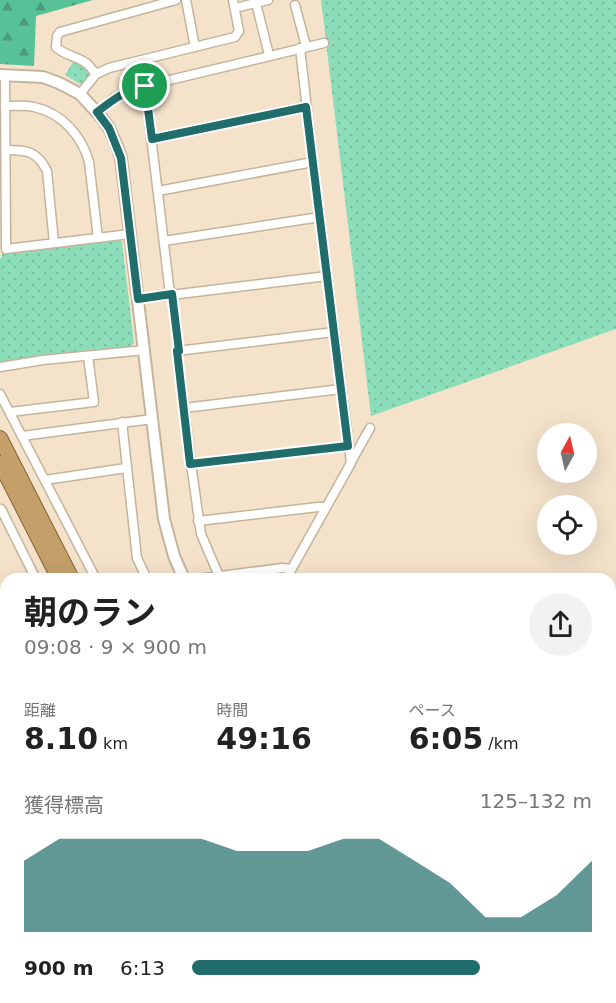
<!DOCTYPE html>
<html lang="ja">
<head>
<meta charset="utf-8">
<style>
  body { margin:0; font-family:"DejaVu Sans","Noto Sans JP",sans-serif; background:#f2f2f2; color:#222; height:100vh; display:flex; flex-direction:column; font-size:22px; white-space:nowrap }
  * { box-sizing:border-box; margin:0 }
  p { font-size:20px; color:#767676 }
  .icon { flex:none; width:33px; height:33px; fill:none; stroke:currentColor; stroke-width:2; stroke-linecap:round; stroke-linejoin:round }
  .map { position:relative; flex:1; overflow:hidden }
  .sheet { position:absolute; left:0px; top:573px; width:616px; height:430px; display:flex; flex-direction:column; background:#fff; border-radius:18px 18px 0 0; box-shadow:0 6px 24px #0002 }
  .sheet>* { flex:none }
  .needle { width:39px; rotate:8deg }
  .buttons { position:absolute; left:537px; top:423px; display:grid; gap:12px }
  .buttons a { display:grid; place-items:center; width:60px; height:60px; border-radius:50%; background:#fff; box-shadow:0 6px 24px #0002; font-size:30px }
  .pin { position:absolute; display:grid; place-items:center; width:51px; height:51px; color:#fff; margin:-26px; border:3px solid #fff; border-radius:50%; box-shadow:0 2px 6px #0007 }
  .round { display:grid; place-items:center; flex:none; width:63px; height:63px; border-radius:32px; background:#f2f2f2 }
  .overview { display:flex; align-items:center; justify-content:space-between; height:102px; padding:0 24px }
  h1 { font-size:33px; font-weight:700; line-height:45px }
  .figures { display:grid; grid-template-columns:repeat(3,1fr); gap:9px; height:102px; padding:6px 24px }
  .figures div { display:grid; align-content:center }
  .figures b { font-size:30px; font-weight:700 }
  .figures small { font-size:16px; font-weight:400 }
  .figures p { font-size:16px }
  .chart { height:168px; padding:12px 24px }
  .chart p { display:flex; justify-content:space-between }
  .chart svg { width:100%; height:108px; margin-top:6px; fill:#216d6b; opacity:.7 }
  ul { padding:0 24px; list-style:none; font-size:20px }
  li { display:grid; grid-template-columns:96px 72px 1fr; align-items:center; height:45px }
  li i { height:15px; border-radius:8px; background:#216d6b }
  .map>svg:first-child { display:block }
  .grass { fill:url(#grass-dots) }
  .forest { fill:url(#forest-firs) }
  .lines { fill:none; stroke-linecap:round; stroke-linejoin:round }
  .stream { stroke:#2b8b99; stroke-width:2 }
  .pedestrian-casing { stroke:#c5b49c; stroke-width:9 }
  .minor-casing { stroke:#c5b49c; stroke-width:11 }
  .tertiary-casing { stroke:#c5b49c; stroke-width:14 }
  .trunk-casing { stroke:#856435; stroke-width:16 }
  .pedestrian { stroke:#fff; stroke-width:6 }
  .minor { stroke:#fff; stroke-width:8 }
  .tertiary { stroke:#fff; stroke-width:10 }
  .trunk { stroke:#c49f6a; stroke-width:14 }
  .route-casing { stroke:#fff; stroke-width:12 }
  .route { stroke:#216d6b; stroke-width:8 }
</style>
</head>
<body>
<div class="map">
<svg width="616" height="1003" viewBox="0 0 616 1003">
  <defs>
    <pattern id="grass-dots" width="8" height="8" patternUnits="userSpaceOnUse" patternTransform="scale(1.5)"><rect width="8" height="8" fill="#8cddb9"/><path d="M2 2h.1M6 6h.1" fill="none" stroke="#79be9e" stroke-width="1.8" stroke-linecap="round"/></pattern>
    <pattern id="forest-firs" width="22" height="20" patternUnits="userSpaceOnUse" patternTransform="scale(1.5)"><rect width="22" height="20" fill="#57c298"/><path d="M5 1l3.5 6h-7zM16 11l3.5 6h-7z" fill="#489d7b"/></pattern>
  </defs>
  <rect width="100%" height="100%" fill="#f4e2ca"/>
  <g class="grass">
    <path d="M321,0H616V329L371,416Z"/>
    <path d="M74,61L86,67L90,72L89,76L82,85L65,75Z"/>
    <path d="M119,239L122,242L134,343L131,346L0,362V258H2V254Z"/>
    <path d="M229,998H263L266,1003H232Z"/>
  </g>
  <g class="forest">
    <path d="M0,0H93L36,16L34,66L0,64Z"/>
    <path d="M569,998H610L611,1003H587Z"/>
  </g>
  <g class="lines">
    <path class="stream" d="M0,991L10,1003"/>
    <g class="pedestrian-casing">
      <path id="pedestrian" d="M173,294L179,351"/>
    </g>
    <g class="minor-casing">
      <g id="minor">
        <path d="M186,0L195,47"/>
        <path d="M256,3L269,55"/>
        <path d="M295,5L306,46"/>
        <path d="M235,8L268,0"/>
        <path d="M96,74C93,71 90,66 86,63C77,56 63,55 56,47L57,36L60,32L176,0"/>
        <path d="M5,75L6,249L130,234"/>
        <path d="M145,86L170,294"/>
        <path d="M80,94L96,74L109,68L235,37L239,31L233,0"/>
        <path d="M5,106C15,106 25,105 34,107C62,113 82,136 89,162L98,238"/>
        <path d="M97,112L114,98L132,89L324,43"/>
        <path d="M151,139L306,107"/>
        <path d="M6,150C27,150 37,151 47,171L54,243"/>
        <path d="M158,191L313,162"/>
        <path d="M164,241L320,217"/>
        <path d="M138,299L327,276"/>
        <path d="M0,367L43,360L145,350"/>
        <path d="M0,394L96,579"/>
        <path d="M184,408L341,389"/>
        <path d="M10,412L94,402L88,356"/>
        <path d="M122,422L137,558L147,579"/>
        <path d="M22,436L152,419"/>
        <path d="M351,462L370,428"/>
        <path d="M191,464L348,446"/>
        <path d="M45,480L126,468"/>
        <path d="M0,510L1,509L36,579"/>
        <path d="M198,521L318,507H326"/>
        <path d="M219,576L201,534L191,464L177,351L334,332"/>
        <path d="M198,579L282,568L291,569"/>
        <path d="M286,579L351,463L313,162L300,48"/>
        <path d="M0,605L6,600"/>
        <path d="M610,644L616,646"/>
        <path d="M0,648H6"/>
        <path d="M0,824H6"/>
        <path d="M610,917L616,910"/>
        <path d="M0,942L6,948"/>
        <path d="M610,966L616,976"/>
        <path d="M46,998L50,1003"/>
        <path d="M225,998L228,1003"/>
        <path d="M89,1003L98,998"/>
        <path d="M170,1003L179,998"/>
      </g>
    </g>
    <g class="tertiary-casing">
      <g id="tertiary">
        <path d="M0,75L43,77L59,83L80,94L102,118L109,128L117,146L121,158L130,234L164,519L174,556L184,579"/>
        <path d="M0,907L6,906"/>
      </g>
    </g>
    <g class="trunk-casing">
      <g id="trunk">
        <path d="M0,438L72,579"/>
        <path d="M0,463L59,579"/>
        <path d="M273,998L276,1003"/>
        <path d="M287,998L290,1003"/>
      </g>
    </g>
    <use href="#pedestrian" class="pedestrian"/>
    <use href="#minor" class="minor"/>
    <use href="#tertiary" class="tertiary"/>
    <use href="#trunk" class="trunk"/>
  </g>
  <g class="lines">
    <g class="route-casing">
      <path id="route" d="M145,86L152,139L306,107L348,446L190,464L177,351H179L172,294L138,299L121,158L109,128L97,112C114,99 124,91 145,86Z"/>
    </g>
    <use href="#route" class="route"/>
  </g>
</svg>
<div class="buttons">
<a><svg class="needle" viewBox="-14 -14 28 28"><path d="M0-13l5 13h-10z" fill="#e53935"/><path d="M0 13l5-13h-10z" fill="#767676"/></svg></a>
<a><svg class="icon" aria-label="locate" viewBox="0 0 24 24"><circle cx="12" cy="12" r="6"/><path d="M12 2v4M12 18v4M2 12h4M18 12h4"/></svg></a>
</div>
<div class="pin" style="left:145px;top:86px;background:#1e9e55"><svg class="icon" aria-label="arrive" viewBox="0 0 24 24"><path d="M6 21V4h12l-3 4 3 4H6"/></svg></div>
<section class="sheet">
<div class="overview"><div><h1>朝のラン</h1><p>09:08 · 9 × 900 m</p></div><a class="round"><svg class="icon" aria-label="share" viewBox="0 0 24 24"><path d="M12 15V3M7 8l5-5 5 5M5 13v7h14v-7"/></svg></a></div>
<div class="figures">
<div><p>距離</p><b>8.10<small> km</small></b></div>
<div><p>時間</p><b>49:16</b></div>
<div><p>ペース</p><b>6:05<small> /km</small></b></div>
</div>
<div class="chart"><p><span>獲得標高</span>125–132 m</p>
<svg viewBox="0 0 160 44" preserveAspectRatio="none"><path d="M0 44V15L10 6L20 6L30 6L40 6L50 6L60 11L70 11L80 11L90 6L100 6L110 15L120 24L130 38L140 38L150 29L160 15V44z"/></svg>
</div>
<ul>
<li><b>900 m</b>6:13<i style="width:72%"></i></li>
</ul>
</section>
</div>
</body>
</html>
